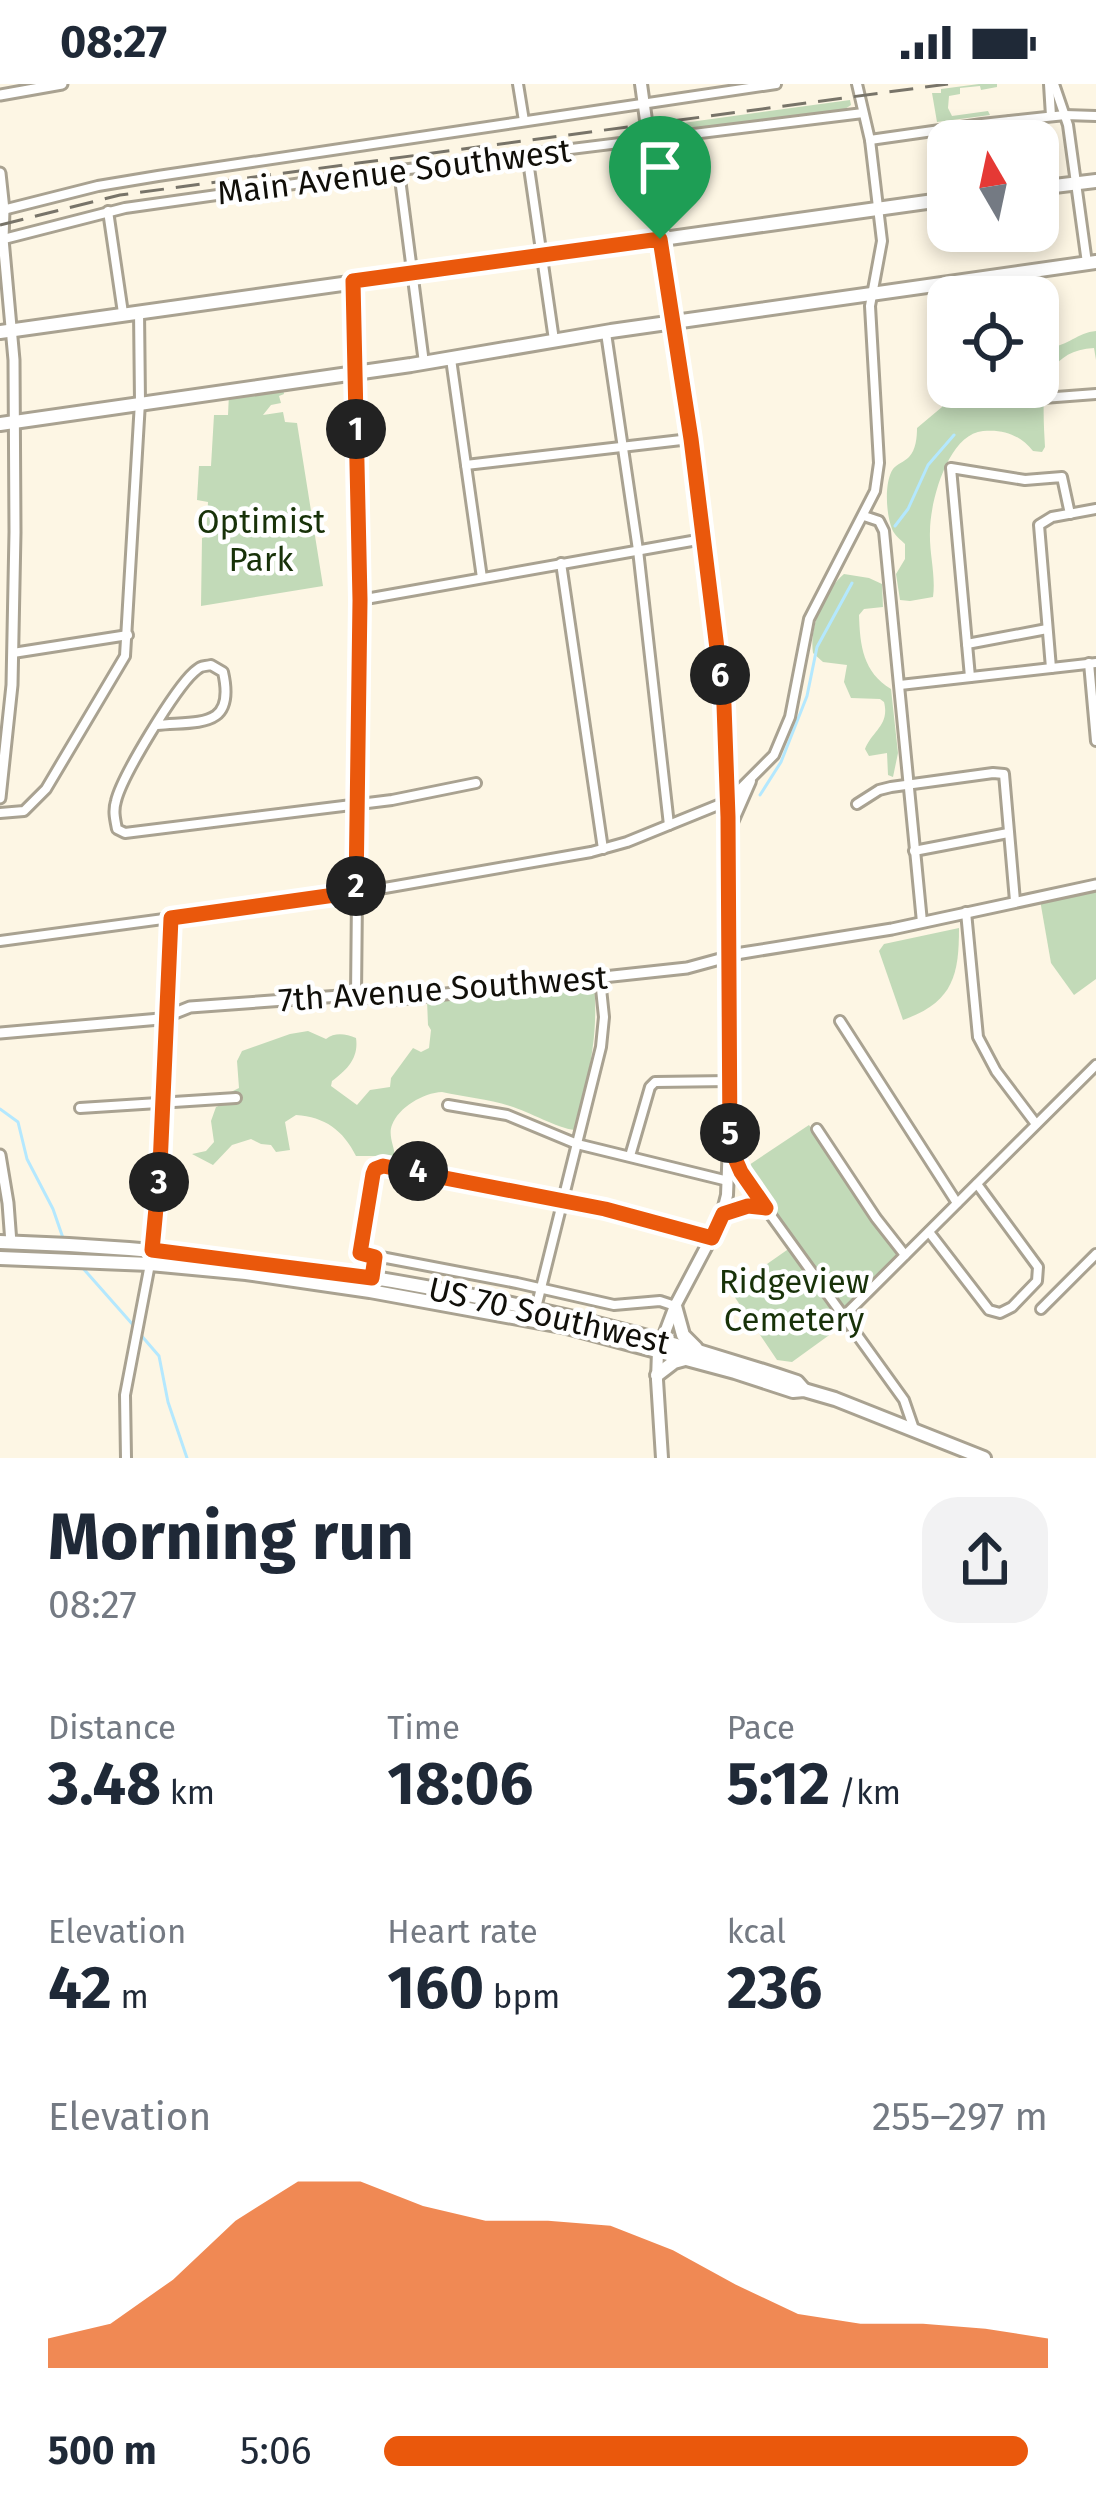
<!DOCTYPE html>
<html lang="en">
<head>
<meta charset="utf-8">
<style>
  body { margin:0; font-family:"Fira Sans",sans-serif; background:#f2f2f3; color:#1f2937; height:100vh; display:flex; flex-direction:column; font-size:45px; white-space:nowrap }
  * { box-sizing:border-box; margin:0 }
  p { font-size:39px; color:#747a83 }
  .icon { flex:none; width:66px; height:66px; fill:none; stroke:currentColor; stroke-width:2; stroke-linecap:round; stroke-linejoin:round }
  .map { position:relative; height:1374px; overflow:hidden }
  .side { display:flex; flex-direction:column; background:#fff; flex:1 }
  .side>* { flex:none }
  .needle { width:78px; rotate:351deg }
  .controls { position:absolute; left:927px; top:36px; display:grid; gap:24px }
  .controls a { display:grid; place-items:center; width:132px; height:132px; border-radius:24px; background:#fff; box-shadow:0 6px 18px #0003; font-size:60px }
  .pin { position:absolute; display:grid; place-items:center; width:102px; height:102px; color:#fff; margin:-123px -51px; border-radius:50% 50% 50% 0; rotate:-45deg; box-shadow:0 0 12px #0007 }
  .pin .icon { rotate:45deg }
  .km { position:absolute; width:60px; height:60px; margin:-30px; border-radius:50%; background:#222; color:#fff; font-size:33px; line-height:60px; text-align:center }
  .round { display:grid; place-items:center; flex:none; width:126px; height:126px; border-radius:36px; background:#f2f2f3 }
  .head { display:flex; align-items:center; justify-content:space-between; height:204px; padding:0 48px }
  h1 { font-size:66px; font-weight:700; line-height:90px }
  .stats { display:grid; grid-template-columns:repeat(3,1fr); gap:18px; height:204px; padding:12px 48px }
  .stats div { display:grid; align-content:center }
  .stats b { font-size:60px; font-weight:700 }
  .stats small { font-size:33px; font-weight:400 }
  .stats p { font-size:33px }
  .chart { height:336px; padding:24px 48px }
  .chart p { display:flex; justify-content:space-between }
  .chart svg { width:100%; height:216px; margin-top:12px; fill:#ea580c; opacity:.7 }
  ul { padding:0 48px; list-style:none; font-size:39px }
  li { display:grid; grid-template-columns:192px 144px 1fr; align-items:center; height:90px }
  li i { height:30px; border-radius:15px; background:#ea580c }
  .status { display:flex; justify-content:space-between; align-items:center; height:84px; padding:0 60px; background:#fff; direction:ltr }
  .status svg { height:33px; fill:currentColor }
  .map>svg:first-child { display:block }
  .green { fill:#c2dab8 }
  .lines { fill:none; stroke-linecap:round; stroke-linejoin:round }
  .stream { stroke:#b4e8fe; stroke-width:3 }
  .minor-casing { stroke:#a9a291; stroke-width:14 }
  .tertiary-casing { stroke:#a9a291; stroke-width:15 }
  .secondary-casing { stroke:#a9a291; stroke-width:16 }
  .primary-casing { stroke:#a9a291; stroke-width:18 }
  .minor { stroke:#fff; stroke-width:8 }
  .tertiary { stroke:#fff; stroke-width:9 }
  .secondary { stroke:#fff; stroke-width:10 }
  .primary { stroke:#fff; stroke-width:12 }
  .rail { stroke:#787469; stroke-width:3; stroke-dasharray:24 12; stroke-linecap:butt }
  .route-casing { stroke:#fff; stroke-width:24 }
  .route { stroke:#ea580c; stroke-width:15 }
  .labels { text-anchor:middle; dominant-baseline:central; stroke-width:9; stroke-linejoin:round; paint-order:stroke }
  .street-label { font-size:33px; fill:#110f09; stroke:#fff }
  .park-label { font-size:33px; fill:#183209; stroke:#fff }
</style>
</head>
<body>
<div class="status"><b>08:27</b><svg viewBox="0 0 49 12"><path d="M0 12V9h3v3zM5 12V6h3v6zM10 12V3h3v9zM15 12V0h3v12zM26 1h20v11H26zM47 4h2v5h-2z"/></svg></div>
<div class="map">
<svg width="1096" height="1374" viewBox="0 0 1096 1374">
  <rect width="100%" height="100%" fill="#fdf6e4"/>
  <g class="green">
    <path d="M979,0H997V3L981,6L980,2L960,4V10L949,12L948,24L952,32L988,27L990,31L937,38L932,9H941V5Z"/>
    <path d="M850,16L851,21L845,25L657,50L654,43Z"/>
    <path d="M1096,247V276L1094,264C1036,268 1043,320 1045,363L1042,368L1033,367C1020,351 1004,345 983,347C948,350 930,418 930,447C929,469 936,491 933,513L910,517L900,516L896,490L905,475V460C900,455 895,452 892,445C886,430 884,398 893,385C897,380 904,378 909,373C916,366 917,353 917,344L942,323C943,302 938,284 944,265L948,263V303H1038V259C1061,271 1073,249 1096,247Z"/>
    <path d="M283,304L284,310L279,312L281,319L271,321L263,331L283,328L285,338L297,339L323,502L201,522L202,454L206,453L208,418L197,416L199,382H211L214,331H228L229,310Z"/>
    <path d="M844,490L869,494L882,500L883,523L864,525L859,531C860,562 863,588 891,605L898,669L893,693L888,691L887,669L869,672L865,665C872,647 890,641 884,618L880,615L851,614L844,598L847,581L823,578L813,569C809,543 824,507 844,490Z"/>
    <path d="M1096,807V895L1074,911L1051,879L1040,816Z"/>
    <path d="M959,844C959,892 953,918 903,936L879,867L884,860Z"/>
    <path d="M594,899C599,955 588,992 575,1046C556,1044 530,1028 510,1022C488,1015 464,1013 442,1008C423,1009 399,1023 392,1041C388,1051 394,1062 395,1072H356C343,1046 325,1033 296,1031L285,1038L290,1066L276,1068L271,1061L261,1060L251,1055L232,1061L213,1081L192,1070L206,1067L214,1058L211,1037L216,1023L240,1013L231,1008L239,1004L237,977L242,967L290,950L308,947L326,955C335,948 346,950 356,954C359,974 347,986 332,997L331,1002L357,1021L370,1006L390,1003L391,994L413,964L421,968L429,964L431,946L428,941L427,916Z"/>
    <path d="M809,1041L899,1172L839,1232V1244L792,1278L777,1276L730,1206L797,1159L743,1085Z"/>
  </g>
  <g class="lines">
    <g class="stream">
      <path d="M895,442L908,425L928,381L954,351"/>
      <path d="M760,711L781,678L807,612L817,563L852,499"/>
      <path d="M0,1025L18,1038L27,1075L53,1125L63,1154"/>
      <path d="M81,1182L134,1242"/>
      <path d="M140,1250L159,1272L168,1318L187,1374"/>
    </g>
    <g class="minor-casing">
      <g id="minor">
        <path d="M518,0L524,37"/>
        <path d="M1049,0L1051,32"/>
        <path d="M1054,0L1068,41L1087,179"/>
        <path d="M1010,37L1012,57"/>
        <path d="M870,56L982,40L1065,31L1096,32"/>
        <path d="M527,70L554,256"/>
        <path d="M399,87L424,279"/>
        <path d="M3,126L98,102L158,92L776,0"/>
        <path d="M108,127L123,229"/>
        <path d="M0,156L125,124L344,93L863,29"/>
        <path d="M353,199L360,516L356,912"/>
        <path d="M606,249L638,466L669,741"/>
        <path d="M451,275L482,494"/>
        <path d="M1043,314L1096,310"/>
        <path d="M466,381L690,355"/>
        <path d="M864,432L879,437L884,447L922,838"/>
        <path d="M561,479L603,765"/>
        <path d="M360,516L703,455"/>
        <path d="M967,560L1047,545"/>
        <path d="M13,569L128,551"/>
        <path d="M1089,579L1096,657"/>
        <path d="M1051,584L1039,441L1052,433L1096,425"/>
        <path d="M970,593L951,384L1025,396L1062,393L1070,430"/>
        <path d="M900,601L1096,579"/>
        <path d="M157,641C199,637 236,645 223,588L211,581C201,583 202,581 194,588C175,605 122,692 116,717C113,727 115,735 117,745L125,749L392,716L476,699"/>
        <path d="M857,720L879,706L891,703L993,689L1004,690L1015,817"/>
        <path d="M0,729L24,727L46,705L125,572L140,318L139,227"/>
        <path d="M914,767L1008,749"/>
        <path d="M966,828L978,953L996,987L1036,1040"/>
        <path d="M0,857L356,809L591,768L627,758L728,717L774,671L790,633L809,535L875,407L879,379L870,222L882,157L870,56L857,0"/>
        <path d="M840,937L957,1119"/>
        <path d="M448,1021L507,1031L577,1060L728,1097"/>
        <path d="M80,1024L236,1014"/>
        <path d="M817,1045L876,1134L905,1171"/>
        <path d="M730,1064L744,1094L904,1316L914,1345"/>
        <path d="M630,1072L650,1003L655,998L730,997"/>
        <path d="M723,1129L748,1122L764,1124"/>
        <path d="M929,1148L989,1226L1000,1229L1012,1223L1037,1197L1038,1183L977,1100"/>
        <path d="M675,1222L660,1217L614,1221L517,1199L360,1169L373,1090L379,1082H388L605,1125L712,1153"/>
        <path d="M536,1224L601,963L604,933L600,895"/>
        <path d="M1041,1225L1096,1170"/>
        <path d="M845,1231L1096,981"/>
        <path d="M126,1374L125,1311L150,1180L157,1120L171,834"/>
      </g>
    </g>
    <g class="tertiary-casing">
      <g id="tertiary">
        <path d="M0,11L62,0"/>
        <path d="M0,89L4,126L3,155L14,276L15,448L12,601L0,714"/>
        <path d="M0,949L160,935L190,923L340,912L399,915L687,884L742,869L892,845L1096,801"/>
        <path d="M0,1071L8,1119L11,1159"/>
      </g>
    </g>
    <g class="secondary-casing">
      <g id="secondary">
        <path d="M641,0L690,355L724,621L728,733L730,1032L727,1111L721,1135L675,1222L658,1267L657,1296L662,1374"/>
        <path d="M732,738L750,697"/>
      </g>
    </g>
    <g class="primary-casing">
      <g id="primary">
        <path d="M1038,104L1096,97"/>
        <path d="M0,248L948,115"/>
        <path d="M0,340L411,281L611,247L1096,178"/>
        <path d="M0,1158C271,1167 540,1212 797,1298L804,1306"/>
        <path d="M0,1174L150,1180L246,1189L370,1207L567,1243L735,1288L793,1307L804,1306L835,1315L984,1374"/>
        <path d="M675,1222L683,1251L696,1264"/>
        <path d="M657,1291L674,1278L685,1275"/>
      </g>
    </g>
    <use href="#minor" class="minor"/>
    <use href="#tertiary" class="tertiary"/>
    <use href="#secondary" class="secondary"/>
    <use href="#primary" class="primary"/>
    <path class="rail" d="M0,141L120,111L948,0"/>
  </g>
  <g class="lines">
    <g class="route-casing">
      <path id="route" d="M660,155L691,355L724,621L728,733L730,1063L741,1088L766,1124L748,1122L723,1130L712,1154L605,1125L383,1082L375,1085L373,1090L360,1169L375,1173L372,1194L152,1166L160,1082L171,834L356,808L360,516L353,197Z"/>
    </g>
    <use href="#route" class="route"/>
  </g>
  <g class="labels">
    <g class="street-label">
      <text transform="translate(394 88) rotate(-7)">Main Avenue Southwest</text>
      <text transform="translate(443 905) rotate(-4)">7th Avenue Southwest</text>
      <text transform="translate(549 1232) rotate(13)">US 70 Southwest</text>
    </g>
    <g class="park-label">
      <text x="261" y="438">Optimist<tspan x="261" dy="38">Park</tspan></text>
      <text x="794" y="1198">Ridgeview<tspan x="794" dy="38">Cemetery</tspan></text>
    </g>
  </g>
</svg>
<div class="controls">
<a><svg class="needle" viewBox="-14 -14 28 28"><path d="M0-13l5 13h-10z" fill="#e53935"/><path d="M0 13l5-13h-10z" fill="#747a83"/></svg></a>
<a><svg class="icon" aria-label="locate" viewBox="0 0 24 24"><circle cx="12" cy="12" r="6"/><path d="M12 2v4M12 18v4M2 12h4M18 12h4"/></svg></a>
</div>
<div class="pin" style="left:660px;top:155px;background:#1e9e55"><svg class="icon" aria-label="arrive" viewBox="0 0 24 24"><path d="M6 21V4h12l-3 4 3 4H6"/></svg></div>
<b class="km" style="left:356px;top:345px">1</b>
<b class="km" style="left:356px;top:802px">2</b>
<b class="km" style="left:159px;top:1098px">3</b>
<b class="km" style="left:418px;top:1087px">4</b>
<b class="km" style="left:730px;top:1049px">5</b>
<b class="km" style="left:720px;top:591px">6</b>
</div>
<section class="side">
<div class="head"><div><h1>Morning run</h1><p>08:27</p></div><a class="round"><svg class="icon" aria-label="share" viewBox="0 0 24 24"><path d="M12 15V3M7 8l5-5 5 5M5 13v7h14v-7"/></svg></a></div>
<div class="stats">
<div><p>Distance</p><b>3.48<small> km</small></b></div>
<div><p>Time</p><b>18:06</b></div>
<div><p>Pace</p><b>5:12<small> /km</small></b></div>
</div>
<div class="stats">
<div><p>Elevation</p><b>42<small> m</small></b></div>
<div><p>Heart rate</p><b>160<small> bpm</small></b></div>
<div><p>kcal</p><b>236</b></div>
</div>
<div class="chart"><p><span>Elevation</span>255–297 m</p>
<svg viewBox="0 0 160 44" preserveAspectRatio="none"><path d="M0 44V38L10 35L20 26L30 14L40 6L50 6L60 11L70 14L80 14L90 15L100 20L110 27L120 33L130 35L140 35L150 36L160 38V44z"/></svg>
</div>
<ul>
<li><b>500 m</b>5:06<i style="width:97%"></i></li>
</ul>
</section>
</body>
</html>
